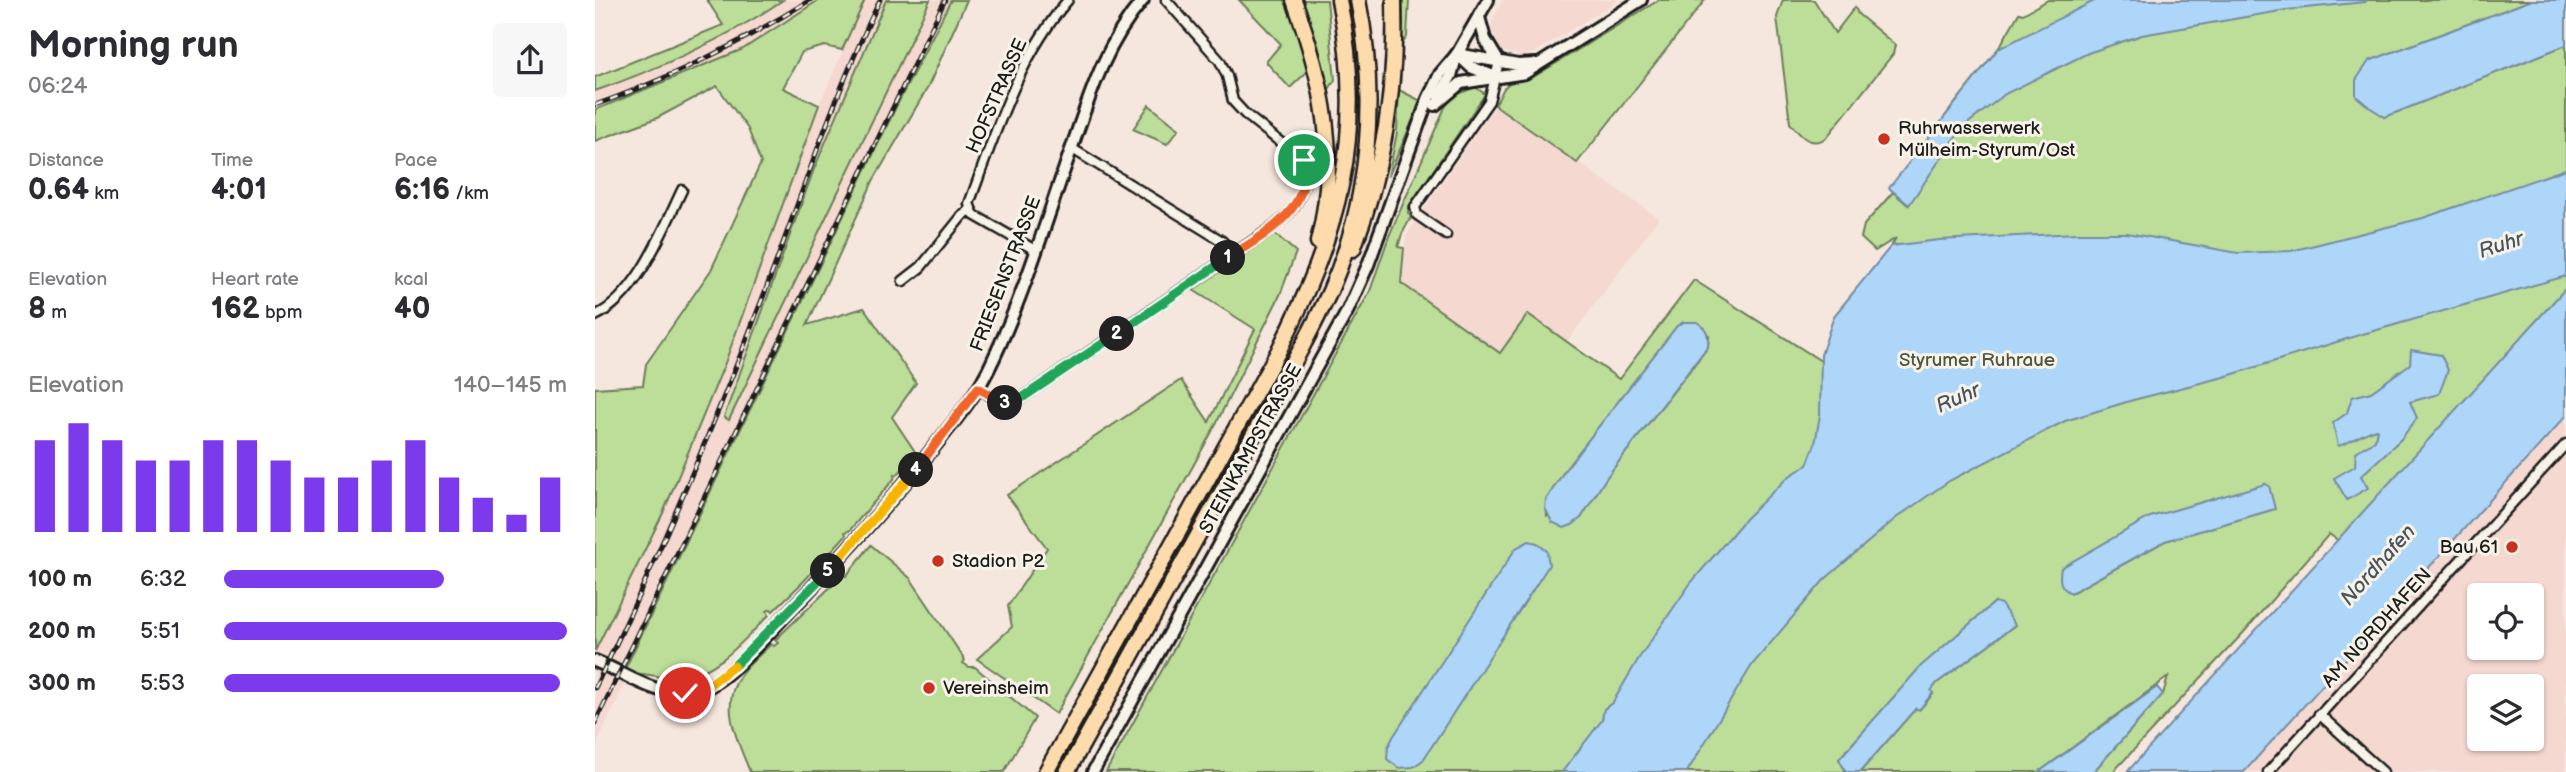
<!DOCTYPE html>
<html lang="en">
<head>
<meta charset="utf-8">
<style>
  body { margin:0; font-family:"Balsamiq Sans",sans-serif; background:#f7f7f7; color:#2b2b33; height:100vh; display:flex; flex-direction:column; font-size:26px; white-space:nowrap }
  * { box-sizing:border-box; margin:0 }
  p { font-size:23px; color:#7c7c81 }
  .icon { flex:none; width:38px; height:38px; fill:none; stroke:currentColor; stroke-width:2; stroke-linecap:round; stroke-linejoin:round }
  .map { position:relative; flex:1; overflow:hidden }
  .panel { display:flex; flex-direction:column; background:#fff; width:595px }
  .panel>* { flex:none }
  .tools { position:absolute; left:1872px; top:583px; display:grid; gap:14px }
  .tools a { display:grid; place-items:center; width:77px; height:77px; border-radius:7px; background:#fff; box-shadow:0 2px 5px #0004; font-size:35px }
  .pin { position:absolute; display:grid; place-items:center; width:60px; height:60px; color:#fff; margin:-30px; border:4px solid #fff; border-radius:50%; box-shadow:0 2px 7px #0007 }
  .km { position:absolute; width:35px; height:35px; margin:-18px; border-radius:50%; background:#222; color:#fff; font-size:19px; line-height:35px; text-align:center }
  .round { display:grid; place-items:center; flex:none; width:74px; height:74px; border-radius:7px; background:#f7f7f7 }
  .overview { display:flex; align-items:center; justify-content:space-between; height:119px; padding:0 28px }
  h1 { font-size:38px; font-weight:700; line-height:52px }
  .stats { display:grid; grid-template-columns:repeat(3,1fr); gap:10px; height:119px; padding:7px 28px }
  .stats div { display:grid; align-content:center }
  .stats b { font-size:30px; font-weight:700 }
  .stats small { font-size:19px; font-weight:400 }
  .stats p { font-size:19px }
  .chart { height:196px; padding:14px 28px }
  .chart p { display:flex; justify-content:space-between }
  .chart svg { width:100%; height:126px; margin-top:7px; stroke:#7c3aed; stroke-width:6 }
  ul { padding:0 28px; list-style:none; font-size:23px }
  li { display:grid; grid-template-columns:112px 84px 1fr; align-items:center; height:52px }
  li i { height:18px; border-radius:9px; background:#7c3aed }
  main { display:flex; flex:1; min-height:0 }
  .map>svg:first-child { display:block }
  .built { fill:#f5d9d1; fill-rule:evenodd }
  .green { fill:#bcde98; stroke:#6c7d5a; stroke-width:2; fill-rule:evenodd }
  .water { fill:#aed6f8; stroke:#748ca0; stroke-width:2 }
  .lines { fill:none; stroke-linecap:round; stroke-linejoin:round }
  .street-casing { stroke:#1c1c1c; stroke-width:13 }
  .secondary-casing { stroke:#1c1c1c; stroke-width:16 }
  .highway-casing { stroke:#1c1c1c; stroke-width:19 }
  .street { stroke:#f7f3e8; stroke-width:8 }
  .secondary { stroke:#f7f3e8; stroke-width:10 }
  .highway { stroke:#fedbac; stroke-width:14 }
  .rail-casing { stroke:#1c1c1c; stroke-width:5 }
  .rail { stroke:#f7f3e8; stroke-width:2.5; stroke-dasharray:8; stroke-linecap:butt }
  .split-1-casing { stroke:#fff; stroke-width:14 }
  .split-2-casing { stroke:#fff; stroke-width:14 }
  .split-3-casing { stroke:#fff; stroke-width:14 }
  .split-4-casing { stroke:#fff; stroke-width:14 }
  .split-5-casing { stroke:#fff; stroke-width:14 }
  .split-6-casing { stroke:#fff; stroke-width:14 }
  .split-7-casing { stroke:#fff; stroke-width:14 }
  .split-1 { stroke:#f0652b; stroke-width:9 }
  .split-2 { stroke:#22a559; stroke-width:9 }
  .split-3 { stroke:#22a559; stroke-width:9 }
  .split-4 { stroke:#f0652b; stroke-width:9 }
  .split-5 { stroke:#f5b400; stroke-width:9 }
  .split-6 { stroke:#22a559; stroke-width:9 }
  .split-7 { stroke:#f5b400; stroke-width:9 }
  .poi-dot { fill:#c8321e; stroke:#f7f3e8; stroke-width:2.5 }
  .labels { text-anchor:middle; dominant-baseline:central; stroke-width:6; stroke-linejoin:round; paint-order:stroke }
  .street-label { font-size:19px; fill:#1c1c1c; stroke:#f7f3e8 }
  .poi-label { font-size:19px; fill:#1c1c1c; stroke:#f7f3e8; text-anchor:start }
  .park-label { font-size:19px; fill:#4c5641; stroke:#f7f3e8 }
  .water-label { font-size:21px; font-style:italic; fill:#48545e; stroke:#f7f3e8 }
</style>
</head>
<body>
<main>
<section class="panel">
<div class="overview"><div><h1>Morning run</h1><p>06:24</p></div><a class="round"><svg class="icon" aria-label="share" viewBox="0 0 24 24"><path d="M12 15V3M7 8l5-5 5 5M5 13v7h14v-7"/></svg></a></div>
<div class="stats">
<div><p>Distance</p><b>0.64<small> km</small></b></div>
<div><p>Time</p><b>4:01</b></div>
<div><p>Pace</p><b>6:16<small> /km</small></b></div>
</div>
<div class="stats">
<div><p>Elevation</p><b>8<small> m</small></b></div>
<div><p>Heart rate</p><b>162<small> bpm</small></b></div>
<div><p>kcal</p><b>40</b></div>
</div>
<div class="chart"><p><span>Elevation</span>140–145 m</p>
<svg viewBox="0 0 160 44" preserveAspectRatio="none"><path d="M5 44V12M15 44V6M25 44V12M35 44V19M45 44V19M55 44V12M65 44V12M75 44V19M85 44V25M95 44V25M105 44V19M115 44V12M125 44V25M135 44V32M145 44V38M155 44V25"/></svg>
</div>
<ul>
<li><b>100 m</b>6:32<i style="width:64%"></i></li>
<li><b>200 m</b>5:51<i style="width:100%"></i></li>
<li><b>300 m</b>5:53<i style="width:98%"></i></li>
</ul>
</section>
<div class="map">
<svg width="1971" height="772" viewBox="0 0 1971 772">
  <rect width="100%" height="100%" fill="#f6e7de"/>
  <filter id="ink" filterUnits="userSpaceOnUse"><feTurbulence type="fractalNoise" baseFrequency=".0143" numOctaves="2"/><feDisplacementMap in="SourceGraphic" scale="14" xChannelSelector="R" yChannelSelector="G"/><feConvolveMatrix kernelMatrix="1 2 1 2 8 2 1 2 1" color-interpolation-filters="sRGB"/></filter>
  <g filter="url(#ink)">
    <g class="built">
      <path d="M188,0H224L148,49L0,126V91L58,71L168,14Z"/>
      <path d="M270,0H291L219,169L129,417L134,420L335,0H356L301,107L28,673L0,660V651L69,511L130,363L224,105Z"/>
      <path d="M907,0H1024L939,53L928,56L912,53L906,49L897,32L896,24Z"/>
      <path d="M900,105L1064,218L972,342L933,314L905,353L806,283L811,235Z"/>
      <path d="M1971,416V772H1649ZM1885,595H1937V648H1885ZM1885,686H1937V738H1885Z"/>
      <path d="M0,664L32,679L0,749Z"/>
    </g>
    <g class="green">
      <path d="M112,0H188C131,39 65,68 0,91V77L128,25Z"/>
      <path d="M224,0H270L247,50L230,46L207,52L188,88L224,105L130,363L69,511L0,651V388L48,385L51,364L116,270L166,163L153,129L122,86L62,118L0,141V110L148,49Z"/>
      <path d="M291,0H335L134,420L129,417L219,169Z"/>
      <path d="M356,0H372L333,87L278,181L212,325L269,308L321,383L297,417L321,453L313,462L310,460L308,463L310,466L302,475L300,474L299,479L254,531L250,532L251,535L209,581L178,611L176,609L172,611L174,615C147,642 124,671 85,679L82,675L80,679C61,677 48,672 28,673L301,107Z"/>
      <path d="M644,0H691L717,67L695,88L671,62L686,44Z"/>
      <path d="M704,0H732L740,80L732,92L718,33Z"/>
      <path d="M806,0H814L812,37L807,44Z"/>
      <path d="M1064,0H1110L982,163L900,105L909,88L914,83L940,76Z"/>
      <path d="M1188,0H1219L1240,33L1260,7L1263,14L1300,45L1298,54L1231,138C1215,148 1205,135 1195,123L1182,17Z"/>
      <path d="M1453,0H1937L1774,61L1790,117L1971,45V267L1954,280L1971,276V288L1744,541L1734,534L1649,632L1518,772H1498L1568,694L1573,677L1444,772H1265L1322,707L1325,709L1338,694L1335,691L1342,683L1420,625L1400,602L1326,667L1244,759L1251,772H511L775,291L794,236L850,107L859,96L880,87L890,94L814,206L813,213L816,217L807,234L803,247L809,248L806,283L905,353L933,314L1024,379L1099,280L1226,361V396L1301,245L1296,246L1301,238L1280,251L1266,238L1269,225L1298,192L1313,205L1365,129L1350,116L1405,46L1424,13L1428,14ZM1089,322L1114,335L1113,347L1011,478L986,518L952,516L951,500L970,470L1082,326ZM1670,484L1679,509L1570,541L1476,593Z"/>
      <path d="M804,90L826,101L793,177L802,133Z"/>
      <path d="M554,105L584,129L572,144L538,129Z"/>
      <path d="M680,234L701,252L685,295L619,428L461,714L382,659L417,627L413,606L452,548L412,495L586,380L614,422L660,329L598,290Z"/>
      <path d="M276,545L315,578L370,660L368,663L374,667H380L440,718L409,772H155C143,742 124,706 145,676C153,664 166,654 176,644L179,646L183,643L180,640L248,575L251,576Z"/>
    </g>
    <g class="water">
      <path d="M1501,0H1772L1770,2L1691,10L1547,35L1493,53L1410,94L1366,129L1314,205L1294,188L1403,49Z"/>
      <path d="M1937,0H1971V45L1790,117L1774,107L1761,96V80L1774,61Z"/>
      <path d="M1971,169V276L1761,336L1629,377L1538,400L1470,421L1354,481L1301,518L1229,580L1157,665L1092,772H967L1007,720L1009,709L1018,702L1044,658L1095,584L1150,519L1193,477L1212,465L1220,444L1225,415L1226,355L1239,316L1296,246L1344,240L1482,233H1532L1643,253L1696,251L1828,218Z"/>
      <path d="M1971,288V416L1649,772H1532Z"/>
      <path d="M1089,322H1102C1112,329 1114,334 1113,346L1011,478L986,518L977,525L969,528L957,522L950,508L951,500L970,470L1082,326Z"/>
      <path d="M1816,350L1846,355L1853,370L1844,394L1815,402L1822,418L1806,439L1766,476L1773,488L1752,500L1739,478L1760,466L1761,452L1780,440L1782,429C1768,432 1758,442 1743,446L1738,423L1752,413L1757,397L1776,392L1815,364Z"/>
      <path d="M1670,484L1674,486L1680,509L1570,541L1476,593C1464,588 1464,579 1466,568L1555,517Z"/>
      <path d="M934,541L942,543L952,551L954,565L828,760L818,767L804,768L792,759L793,747L798,737L921,548Z"/>
      <path d="M1400,602L1406,604L1420,625L1342,683L1336,691L1338,693L1324,710L1321,708L1265,772H1251L1244,759L1326,666Z"/>
      <path d="M1562,687L1568,694L1498,772H1444Z"/>
    </g>
    <g class="lines">
      <g class="street-casing">
        <g id="street">
          <path d="M476,148L627,241L640,254"/>
          <path d="M851,235L822,215L820,207L894,101L904,62"/>
          <path d="M440,250L379,215L374,204C400,134 423,58 473,0"/>
          <path d="M308,281L326,267L367,216L375,210"/>
          <path d="M0,316C42,297 68,230 87,190"/>
          <path d="M383,388C396,396 406,404 421,402L678,227C701,210 713,190 709,161L650,114L638,101L632,76L625,61L571,0"/>
          <path d="M1724,714L1788,772"/>
          <path d="M1673,772L1971,444"/>
        </g>
      </g>
      <g class="secondary-casing">
        <g id="secondary">
          <path d="M884,17L890,39L904,62"/>
          <path d="M862,54L923,65L941,64"/>
          <path d="M862,54L876,67L898,76"/>
          <path d="M844,97L856,76L862,54L893,0"/>
          <path d="M840,105L866,83L930,73L1046,0"/>
          <path d="M0,661C35,675 70,704 109,689C133,679 169,638 188,618C239,565 289,510 335,452C358,423 383,394 398,360C430,292 452,218 477,147C495,94 511,43 548,0"/>
          <path d="M498,772L753,310L773,265L833,99L845,74L862,54"/>
        </g>
      </g>
      <g class="highway-casing">
        <g id="highway">
          <path d="M699,0C728,80 745,157 723,242"/>
          <path d="M758,249C788,170 802,84 799,0"/>
          <path d="M451,772L683,352C744,231 772,135 744,0"/>
          <path d="M472,772L706,349C716,330 726,311 735,291C775,200 783,97 763,0"/>
        </g>
      </g>
      <use href="#street" class="street"/>
      <use href="#secondary" class="secondary"/>
      <use href="#highway" class="highway"/>
      <g class="rail-casing">
        <g id="rail">
          <path d="M0,105C76,78 146,43 215,0"/>
          <path d="M0,688C62,561 117,430 168,297C206,198 238,96 285,0"/>
          <path d="M0,723L350,0"/>
        </g>
      </g>
      <use href="#rail" class="rail"/>
    </g>
  </g>
  <g class="lines" filter="url(#ink)">
    <g class="split-1-casing">
      <path id="split-1" d="M633,258C669,234 717,211 709,160"/>
    </g>
    <g class="split-2-casing">
      <path id="split-2" d="M522,334L633,258"/>
    </g>
    <g class="split-3-casing">
      <path id="split-3" d="M410,403L421,402L522,334"/>
    </g>
    <g class="split-4-casing">
      <path id="split-4" d="M321,470L383,388L410,403"/>
    </g>
    <g class="split-5-casing">
      <path id="split-5" d="M233,571L321,470"/>
    </g>
    <g class="split-6-casing">
      <path id="split-6" d="M139,666L233,571"/>
    </g>
    <g class="split-7-casing">
      <path id="split-7" d="M90,693L110,688L139,666"/>
    </g>
    <use href="#split-1" class="split-1"/>
    <use href="#split-2" class="split-2"/>
    <use href="#split-3" class="split-3"/>
    <use href="#split-4" class="split-4"/>
    <use href="#split-5" class="split-5"/>
    <use href="#split-6" class="split-6"/>
    <use href="#split-7" class="split-7"/>
  </g>
  <g class="poi-dot">
    <circle cx="1289" cy="139" r="7"/>
    <circle cx="1917" cy="547" r="7"/>
    <circle cx="343" cy="561" r="7"/>
    <circle cx="334" cy="688" r="7"/>
  </g>
  <g class="labels">
    <g class="street-label">
      <text transform="translate(402 96) rotate(-66)">HOFSTRASSE</text>
      <text transform="translate(411 274) rotate(-69)">FRIESENSTRASSE</text>
      <text transform="translate(656 449) rotate(-61)">STEINKAMPSTRASSE</text>
      <text transform="translate(1782 628) rotate(-48)">AM NORDHAFEN</text>
    </g>
    <g class="poi-label">
      <text x="1303" y="128">Ruhrwasserwerk<tspan x="1303" dy="22">Mülheim-Styrum/Ost</tspan></text>
      <text x="1903" y="547" text-anchor="end">Bau 61</text>
      <text x="357" y="561">Stadion P2</text>
      <text x="348" y="688">Vereinsheim</text>
    </g>
    <g class="park-label">
      <text x="1382" y="360">Styrumer Ruhraue</text>
    </g>
    <g class="water-label">
      <text transform="translate(1906 245) rotate(-18)">Ruhr</text>
      <text transform="translate(1363 398) rotate(-24)">Ruhr</text>
      <text transform="translate(1783 565) rotate(-48)">Nordhafen</text>
    </g>
  </g>
</svg>
<div class="tools">
<a><svg class="icon" aria-label="locate" viewBox="0 0 24 24"><circle cx="12" cy="12" r="6"/><path d="M12 2v4M12 18v4M2 12h4M18 12h4"/></svg></a>
<a><svg class="icon" aria-label="layers" viewBox="0 0 24 24"><path d="M12 4l9 5-9 5-9-5zM3 14l9 5 9-5"/></svg></a>
</div>
<div class="pin" style="left:709px;top:160px;background:#1e9e55"><svg class="icon" aria-label="arrive" viewBox="0 0 24 24"><path d="M6 21V4h12l-3 4 3 4H6"/></svg></div>
<div class="pin" style="left:90px;top:693px;background:#d93025"><svg class="icon" aria-label="check" viewBox="0 0 24 24"><path d="M5 12l5 5 9-10"/></svg></div>
<b class="km" style="left:633px;top:258px">1</b>
<b class="km" style="left:522px;top:334px">2</b>
<b class="km" style="left:410px;top:403px">3</b>
<b class="km" style="left:321px;top:470px">4</b>
<b class="km" style="left:233px;top:571px">5</b>
</div>
</main>
</body>
</html>
